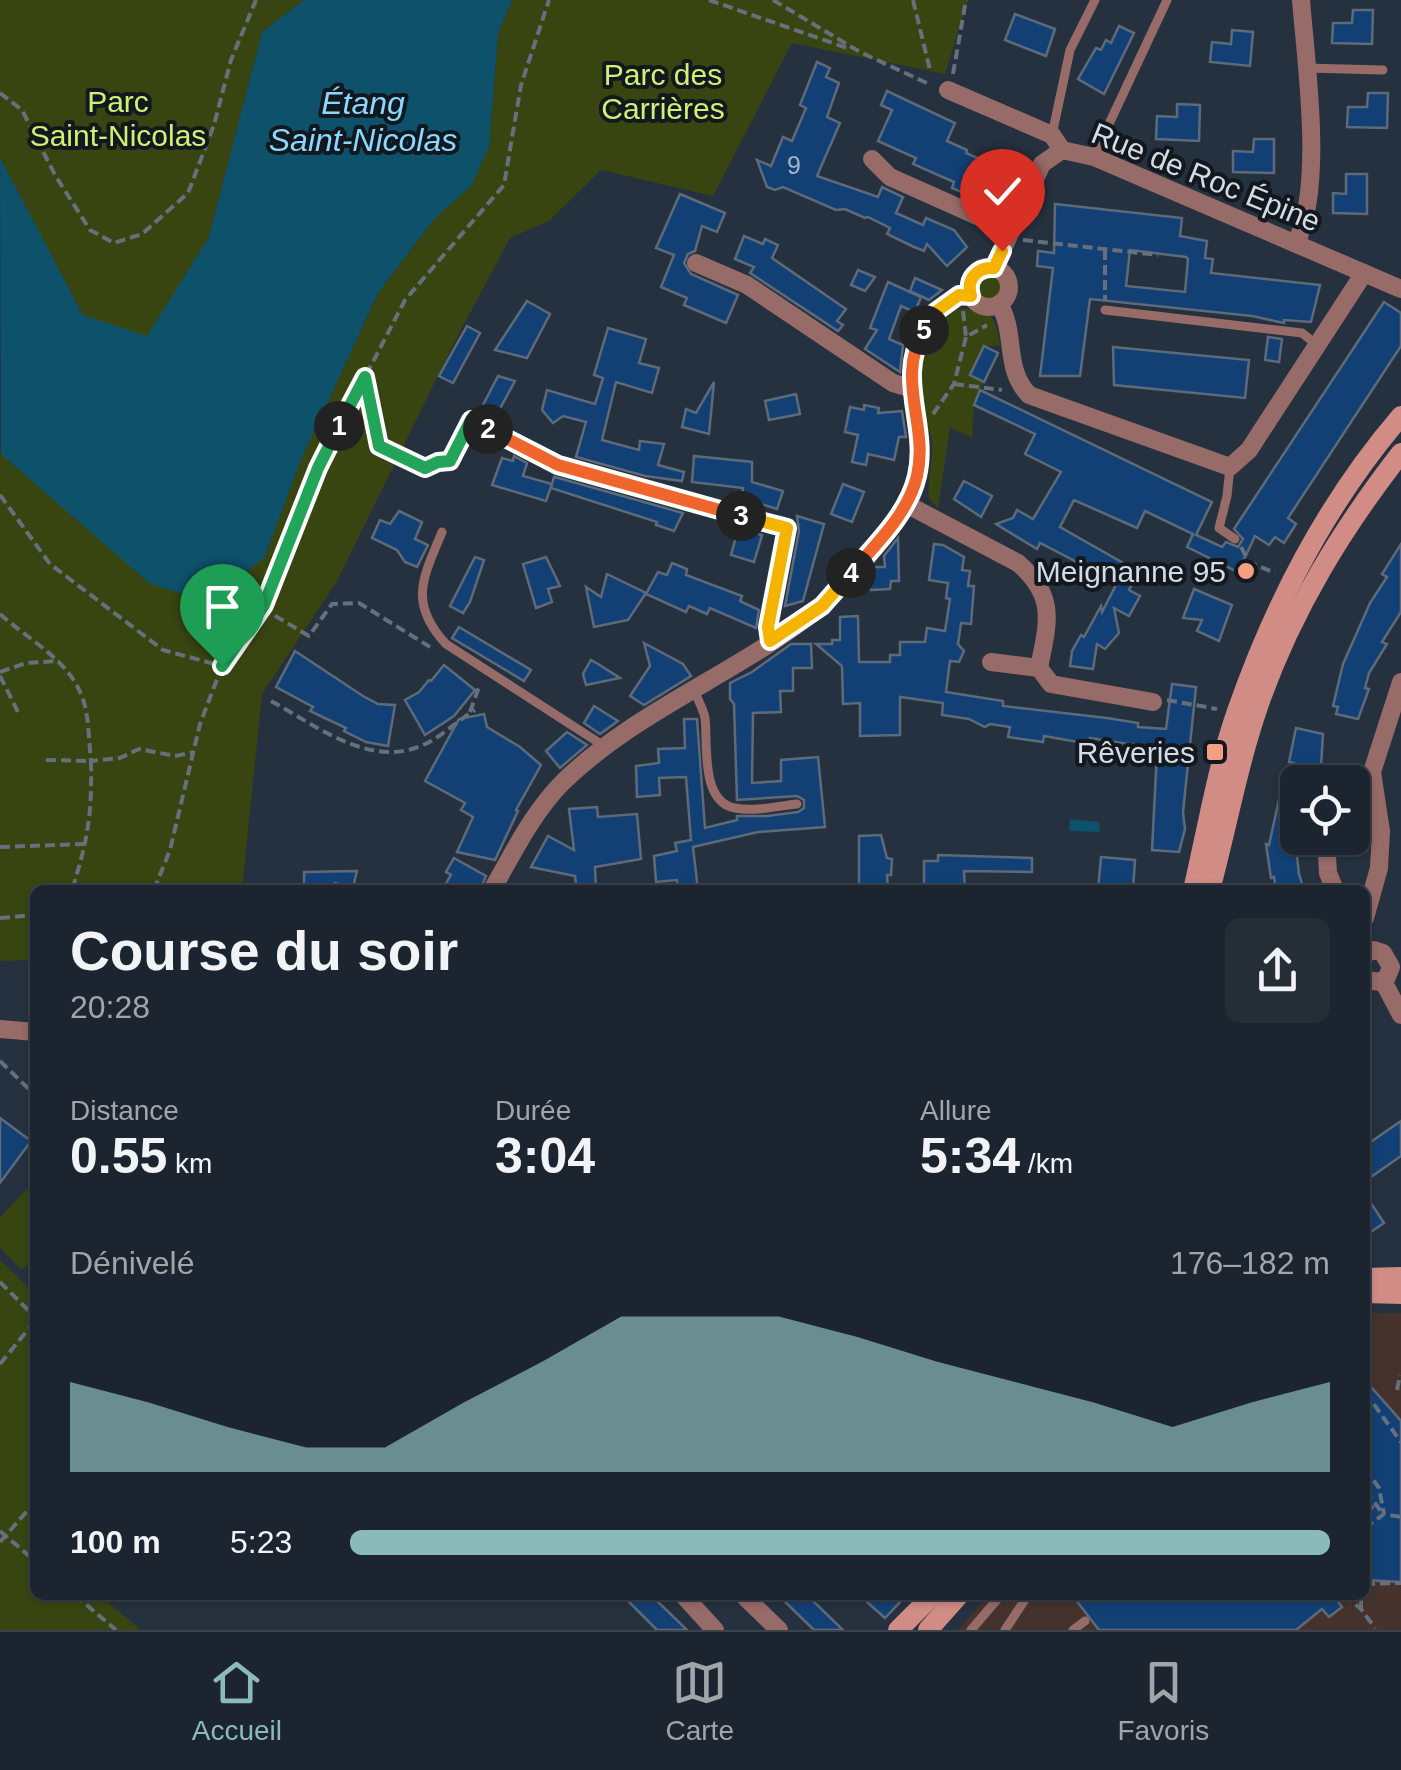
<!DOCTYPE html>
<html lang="fr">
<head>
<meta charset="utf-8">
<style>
  body { margin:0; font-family:Arial,sans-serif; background:#252d37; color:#f1f3f6; height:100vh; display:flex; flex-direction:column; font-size:38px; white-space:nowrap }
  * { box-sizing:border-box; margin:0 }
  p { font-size:32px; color:#a0a5aa }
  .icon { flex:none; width:55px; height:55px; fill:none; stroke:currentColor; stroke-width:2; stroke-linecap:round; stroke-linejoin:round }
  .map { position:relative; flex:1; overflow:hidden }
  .panel { position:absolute; left:30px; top:885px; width:1340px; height:715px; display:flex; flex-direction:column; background:#1c252f; border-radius:15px; box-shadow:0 2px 8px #0004,0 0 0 2px #3a424b }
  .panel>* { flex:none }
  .buttons { position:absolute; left:1280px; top:765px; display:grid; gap:20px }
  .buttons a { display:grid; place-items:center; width:90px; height:90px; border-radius:15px; background:#1c252f; box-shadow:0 2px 8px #0004,0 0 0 2px #3a424b; font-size:50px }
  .pin { position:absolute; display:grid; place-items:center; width:85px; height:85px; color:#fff; margin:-102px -42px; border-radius:50% 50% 50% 0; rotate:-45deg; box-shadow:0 0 10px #0007 }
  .pin .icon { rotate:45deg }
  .km { position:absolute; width:50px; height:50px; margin:-25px; border-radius:50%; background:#222; color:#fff; font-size:28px; line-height:50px; text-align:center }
  .round { display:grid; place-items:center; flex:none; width:105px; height:105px; border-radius:15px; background:#252d37 }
  .headline { display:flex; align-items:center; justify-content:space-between; height:170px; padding:0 40px }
  h1 { font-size:55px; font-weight:700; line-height:75px }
  .metrics { display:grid; grid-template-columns:repeat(3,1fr); gap:15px; height:170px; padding:10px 40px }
  .metrics div { display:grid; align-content:center }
  .metrics b { font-size:50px; font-weight:700 }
  .metrics small { font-size:28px; font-weight:400 }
  .metrics p { font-size:28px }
  .chart { height:280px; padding:20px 40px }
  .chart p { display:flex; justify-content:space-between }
  .chart svg { width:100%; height:180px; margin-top:10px; fill:#8bbbb9; opacity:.7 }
  ul { padding:0 40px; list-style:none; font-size:32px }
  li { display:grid; grid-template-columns:160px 120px 1fr; align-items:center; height:75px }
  li i { height:25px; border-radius:12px; background:#8bbbb9 }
  .tabs { display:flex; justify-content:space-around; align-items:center; height:140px; border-top:2px solid #3a424b; background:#1c252f; font-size:28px; color:#a0a5aa }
  .tabs a { display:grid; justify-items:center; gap:5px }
  .tabs .current { color:#8bbbb9 }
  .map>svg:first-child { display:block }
  .commercial { fill:#45322d }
  .green { fill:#384511 }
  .water { fill:#0e516b }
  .building { fill:#124074; stroke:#5d6a7a; stroke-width:2.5; fill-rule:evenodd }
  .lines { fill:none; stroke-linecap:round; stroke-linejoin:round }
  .path { stroke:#66707c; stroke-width:4; stroke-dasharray:10 5; stroke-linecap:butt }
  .lane { stroke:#976b67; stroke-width:9 }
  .street { stroke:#976b67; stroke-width:18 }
  .secondary { stroke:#d18c86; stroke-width:20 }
  .split-1-casing { stroke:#fff; stroke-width:20 }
  .split-2-casing { stroke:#fff; stroke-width:20 }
  .split-3-casing { stroke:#fff; stroke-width:20 }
  .split-4-casing { stroke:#fff; stroke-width:20 }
  .split-5-casing { stroke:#fff; stroke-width:20 }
  .split-6-casing { stroke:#fff; stroke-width:20 }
  .split-1 { stroke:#22a559; stroke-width:12 }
  .split-2 { stroke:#22a559; stroke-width:12 }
  .split-3 { stroke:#f0652b; stroke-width:12 }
  .split-4 { stroke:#f5b400; stroke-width:12 }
  .split-5 { stroke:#f0652b; stroke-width:12 }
  .split-6 { stroke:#f5b400; stroke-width:12 }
  .poi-dot { fill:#f39f84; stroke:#13181f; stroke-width:4 }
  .labels { text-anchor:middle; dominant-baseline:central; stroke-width:8; stroke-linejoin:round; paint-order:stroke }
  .number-label { font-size:25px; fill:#a4b4c8 }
  .park-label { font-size:30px; fill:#cef174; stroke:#13181f }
  .street-label { font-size:30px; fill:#d4dbe4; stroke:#13181f }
  .poi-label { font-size:30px; fill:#d4dbe4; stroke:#13181f; text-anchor:end }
  .water-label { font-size:32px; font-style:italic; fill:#8ad8ff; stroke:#13181f }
</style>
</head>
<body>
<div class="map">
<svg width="1401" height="1630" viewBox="0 0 1401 1630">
  <rect width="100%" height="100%" fill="#25313f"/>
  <path class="commercial" d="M1365,1313H1401V1630H958L988,1595H1365Z"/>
  <g class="green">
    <path d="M0,0H304L262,32L209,237L147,337L83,316L0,158Z"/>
    <path d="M512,0H968L945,74L792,43L713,196L601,170L549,221L510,238L455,341L336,583L262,694L242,890H35V960L0,961V452L264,558L301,460L378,293L434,219L471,186L489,147L498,34Z"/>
    <circle cx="987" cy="287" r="14"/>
    <path d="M963,308L990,314L997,328L1000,345L984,347L970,375L984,382L974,405L972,438L950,427L938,508L929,498C927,480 933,462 932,443C931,431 926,425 923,414C913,379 921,316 963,308Z"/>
    <path d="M35,1181V1257L22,1270L0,1248V1217Z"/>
    <path d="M0,1260L35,1294V1529L30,1536L35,1541V1595H99L141,1630H0Z"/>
  </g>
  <g class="water">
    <path d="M304,0H512L498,34L489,147L471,186L434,219L378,293L301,460L264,558L206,602L149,583L1,454L0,158L83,315L147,336L209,237L262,32Z"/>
    <path d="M1070,819L1099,822L1100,832L1069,831Z"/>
  </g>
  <g class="building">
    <path d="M1353,10H1373L1372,44L1332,43L1333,23H1352Z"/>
    <path d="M1015,14L1055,29L1046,56L1005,40Z"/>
    <path d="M1119,26L1134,33L1104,94L1078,79L1096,48L1101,50L1106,40L1111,43Z"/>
    <path d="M1232,30L1253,32L1250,66L1210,62L1212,42L1231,44Z"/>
    <path d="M817,62L830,68L826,77L839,83L827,117L840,123L817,176L878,197L882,187L903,197L896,213L923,225L926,218L954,230L967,247L947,266L927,244L924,251L914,247L887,234L890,228L868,217L865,218L845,209L836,210L783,187L775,190L767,187L757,160L771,166L783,137L792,141L806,108L800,105Z"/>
    <path d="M887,91L955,123L947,141L967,150L966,153L993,165L1003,161L1007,171L994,200L982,195L980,200L952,188L954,182L913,164L916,158L878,141L892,110L881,105Z"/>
    <path d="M1368,93H1388L1387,128L1347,127L1348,107H1367Z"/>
    <path d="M1177,104L1200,105L1199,141L1156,139L1157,116L1177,117Z"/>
    <path d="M1254,139H1274V173L1233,172V151L1253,152Z"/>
    <path d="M1346,174H1367V214L1333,213V193L1346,194Z"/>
    <path d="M680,194L725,213L717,232L702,226L695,251L688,254L684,263L691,274L738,295L726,323L684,305L687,298L661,287L674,255L656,248Z"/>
    <path d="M1055,204L1182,218L1180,236L1207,241L1205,258L1213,259L1211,273L1320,285L1311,322L1284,320V323L1252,316L1090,299L1080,376H1040L1053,268L1037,266L1038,251L1054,253ZM1130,250L1186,257L1188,259L1185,292L1126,286Z"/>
    <path d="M744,236L763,244L765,239L778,245L772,258L846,309L837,321L843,325L838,331L750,273L754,267L735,259Z"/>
    <path d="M858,270L875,277L865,291L851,285Z"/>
    <path d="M915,278L942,290L929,300L910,291Z"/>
    <path d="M888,282L921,297L915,312L901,306L889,339L903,345L900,372L865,349L877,330L870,328Z"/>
    <path d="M527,301L550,314L527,358L495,350Z"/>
    <path d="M1384,302L1401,313V346L1288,518L1296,524L1284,543L1275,537L1269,545L1255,536L1238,572L1187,547L1193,534L1145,511L1137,528L1074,500L1060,527L1139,572L1129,590L1140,596L1129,616L1114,608L1119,633L1105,649L1097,644L1093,669L1070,666L1072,651L1081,635L1084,637L1101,606L1102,612L1117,583L1040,543L1037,549L996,524L1013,518L1017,510L1033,519L1061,472L1025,454L1035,434L974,405L980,390L1212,502L1196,535L1222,547L1226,542L1238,547L1243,539L1234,529Z"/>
    <path d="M467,326L480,333L453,383L439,376Z"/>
    <path d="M608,328L646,339L639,363L659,368L652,393L616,382L602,440L639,450L640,441L664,444L658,465L684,472L682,481L645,476L576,457L586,422L563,416L553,423L542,410L547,390L595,404L603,378L594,375Z"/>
    <path d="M1268,337L1282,339L1279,362L1265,360Z"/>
    <path d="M984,346L998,353L984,382L970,375Z"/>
    <path d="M1113,347L1249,360L1245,398L1114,385Z"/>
    <path d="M498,376L515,381L497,414L483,405Z"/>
    <path d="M714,382L709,434L682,427L686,409L696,413Z"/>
    <path d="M796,394L800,414L769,420L765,401Z"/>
    <path d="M864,405L879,408L878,413L902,411L906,437H899L894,460L868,454L866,465L852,462L858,435L845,432L850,407L864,410Z"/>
    <path d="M514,456L527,463L523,476L552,484L546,501L492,485L502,458L513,461Z"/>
    <path d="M694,456L752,462V482L783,491L777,509L742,498L743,488L692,482Z"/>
    <path d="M554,477H555L683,513L674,531L656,525L657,522L551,488Z"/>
    <path d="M964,481L992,496L981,517L954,499Z"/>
    <path d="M843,484L864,492L852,522L831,514Z"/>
    <path d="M399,511L422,522L415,539L428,545L417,567L405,562L397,550L372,538L380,520L390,524Z"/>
    <path d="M797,516L824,524L803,601L785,606L799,531Z"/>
    <path d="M755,533L762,535L754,562L731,555L736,537L744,539Z"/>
    <path d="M898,538L899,581H891L890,589L871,590L865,579L875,567H885L884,556Z"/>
    <path d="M934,544L943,545L964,557L962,570L970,571L968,586H974L971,624L961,623L958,644L964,651L959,662L950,661L946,692L1003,701V706L1107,718L1138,723V727L1166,729L1172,684L1196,687L1183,812L1185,829L1179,852L1152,850L1157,752L1134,750L1135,745L1090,738L1089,744L1044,736L1043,742L1008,737L1010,727L990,724L985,727L969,719L942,715L943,703L900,697V735L860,736V703L843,704L842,666L816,644H832V640H840V617L858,616L859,662H890V655H900V642H925L927,628L945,631L950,599L946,598L948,583L929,580Z"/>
    <path d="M1401,544V612L1382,642L1387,644L1369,673L1365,688L1369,689L1358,719L1336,714L1338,707L1333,706L1343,664L1370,603L1387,577L1382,574Z"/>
    <path d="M475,557L484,560L470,602L463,613L450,606Z"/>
    <path d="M546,557L560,586L548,589L552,602L536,608L523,564Z"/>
    <path d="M672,563L687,569L686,575L742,596L740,601L759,610L756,628L710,608L707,614L689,606L686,612L646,594L658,572L667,575Z"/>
    <path d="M607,574L646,593L628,620L594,627L586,587L601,597Z"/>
    <path d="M1194,589L1232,605L1219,641L1197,631L1202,620L1183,618Z"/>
    <path d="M459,627L531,670L524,681L452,638Z"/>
    <path d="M644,643L683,664L691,676L644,705L630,696L650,666Z"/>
    <path d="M791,644H811L812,668H793V691H780L781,712L753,713L752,783L781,781V760L818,757L825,827L758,832L693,847L698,890H678L677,880L656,882L654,856L677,851L675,843L691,840L686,777L659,778L660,795L637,797L636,766L659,763L658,749L685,748L684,719H697L705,828L737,820V816H767L798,812L804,808V800L797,796L737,800L734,704L730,699V683L752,672Z"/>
    <path d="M295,651L363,696L378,704L395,705L388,746L366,742L344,731L346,728L310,711L313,707L276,687Z"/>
    <path d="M591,660L598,664L620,678L586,685L583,674Z"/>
    <path d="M444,665L475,690L454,716L425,735L405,700L419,692L429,680L431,681Z"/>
    <path d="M594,706L618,721L600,734L584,723Z"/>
    <path d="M484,714L487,727L520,747L541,765L516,810L518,811L495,860L457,852L473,817L461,810L465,803L425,781L459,719Z"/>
    <path d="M1296,728L1323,734L1320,782H1290L1294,763L1289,762Z"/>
    <path d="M567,732L587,745L560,768L546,751Z"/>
    <path d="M1280,795L1298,798V832L1294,831L1299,874L1304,890H1276L1274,877L1271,878L1266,844L1269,845Z"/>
    <path d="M597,807L598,817L637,814L641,859L595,867L596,890H577L575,876L531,867L548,836L574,850L569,809Z"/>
    <path d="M881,835L887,858L892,859L891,875H887L888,890H859V836Z"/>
    <path d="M938,855L1032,858V872L964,871L965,889L924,890V861H938Z"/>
    <path d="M1101,857L1135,860L1133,890H1098Z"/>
    <path d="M454,858L486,876L480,890H453L445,885L451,875L446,872Z"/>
    <path d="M357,871L353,887L335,883V890H304V872Z"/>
    <path d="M0,1118L31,1141L0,1183Z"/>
    <path d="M1401,1121V1156L1365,1181V1146Z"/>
    <path d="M1365,1194L1384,1223L1365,1236Z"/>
    <path d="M1365,1380L1401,1421V1582L1365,1580Z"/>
    <path d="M622,1595H651L687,1630H657Z"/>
    <path d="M778,1595H807L843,1630H814Z"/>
    <path d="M859,1595H892L900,1602L885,1618Z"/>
    <path d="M1072,1595H1341L1336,1599L1342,1607L1329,1617L1322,1609L1296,1630H1099Z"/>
  </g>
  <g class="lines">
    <g class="path">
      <path d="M709,0L850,49"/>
      <path d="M773,0L860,52L931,85"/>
      <path d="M913,0L930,70"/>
      <path d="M953,74L966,0"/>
      <path d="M0,93L22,110L55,175L90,230L114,243L142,234L188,193L214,125L231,60L256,0"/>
      <path d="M1023,240L1158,255"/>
      <path d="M1105,250V300"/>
      <path d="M963,311L966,337L987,325"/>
      <path d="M365,377L379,445L420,465"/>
      <path d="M954,384L1002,390"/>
      <path d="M933,414L954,384L966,337"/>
      <path d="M0,495L50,564L163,650L222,666L265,605L318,468L405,300L504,185L521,85L549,0"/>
      <path d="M1241,547L1249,562L1275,573"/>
      <path d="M262,608L309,636L332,604L359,603L430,647"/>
      <path d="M0,614C31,642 74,662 85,706C89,723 89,743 91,761L120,758L139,749L175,756L194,752"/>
      <path d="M0,672L26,663L59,661"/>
      <path d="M0,676L18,712"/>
      <path d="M1167,700L1217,709"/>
      <path d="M271,701C317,726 370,769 423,745C442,737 458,720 475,710"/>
      <path d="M470,712L480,684"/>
      <path d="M46,760L91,761C92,815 88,839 72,890"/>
      <path d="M0,847L85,844"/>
      <path d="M154,890L170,850L200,724L222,666"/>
      <path d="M0,918L35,915"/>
      <path d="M0,1061L35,1095"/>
      <path d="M0,1282L35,1317"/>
      <path d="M0,1364L35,1321"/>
      <path d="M1397,1390L1400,1375"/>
      <path d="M1365,1392L1401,1442"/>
      <path d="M1365,1468L1379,1488L1384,1514"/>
      <path d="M1365,1491L1381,1511"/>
      <path d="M1365,1503L1378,1511"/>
      <path d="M1365,1528L1384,1514L1401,1517"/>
      <path d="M0,1531L35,1561"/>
      <path d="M0,1542L35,1502"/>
      <path d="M1365,1584L1401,1583"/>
      <path d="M75,1595L116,1630"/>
      <path d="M1344,1595L1361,1609L1375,1628"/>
      <path d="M1361,1609V1595"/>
    </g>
    <g class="lane">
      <path d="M1306,68L1383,70"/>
      <path d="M1052,135L1070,50L1095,0"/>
      <path d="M1094,156L1167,0"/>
      <path d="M1105,310L1302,333L1317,345"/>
      <path d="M1230,467L1227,496L1219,528L1235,539"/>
      <path d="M442,532C423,578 408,603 446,644L604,746"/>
      <path d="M693,689C697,698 703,708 705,718C708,743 700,802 735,808C754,812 778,806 797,804"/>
      <path d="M971,1630L1001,1595"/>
      <path d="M1005,1630L1028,1595"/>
      <path d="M1073,1630L1085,1621"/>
    </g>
    <g class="street">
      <path d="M948,90L1052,135L1062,150"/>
      <path d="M872,159L890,177L1011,231"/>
      <path d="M1296,243C1324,186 1306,64 1301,0"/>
      <path d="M696,263L747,285L893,383L910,388"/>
      <circle cx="989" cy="287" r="20"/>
      <path d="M994,268L1042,164L1062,150L1094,157L1401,289"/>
      <path d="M999,304C1017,333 1003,368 1029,395L1230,467L1249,450L1364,273"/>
      <path d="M438,462L450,461L471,420L558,465L787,529L768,627L770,641"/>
      <path d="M908,505L1018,563C1057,597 1048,622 1039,668"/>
      <path d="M991,662L1039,668L1051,684L1153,702"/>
      <path d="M1352,784L1372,772"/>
      <path d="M1326,838L1328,873L1335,890"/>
      <path d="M492,890C513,853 533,812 563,782C639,708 740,673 820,607C849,582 882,540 904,509C947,450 880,373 934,313C941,306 951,300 959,295L971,296"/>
      <path d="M1365,918L1379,868L1381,831L1372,772L1401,682"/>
      <path d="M1365,954L1374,950L1383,953L1391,967L1387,977L1381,982L1365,980"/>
      <path d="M1383,981L1401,1015"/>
      <path d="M0,1029L35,1032"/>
      <path d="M683,1595L715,1630"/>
      <path d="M743,1595L779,1630"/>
    </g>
    <g class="secondary">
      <path d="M1193,890C1207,831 1217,768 1237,711C1274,605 1328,501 1401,416"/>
      <path d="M1210,890C1227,827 1239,759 1261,698C1294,607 1342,529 1401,453"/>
      <path d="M1365,1278L1401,1277"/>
      <path d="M1365,1293L1401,1294"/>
      <path d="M898,1630L933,1595"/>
      <path d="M928,1630L959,1595"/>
    </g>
  </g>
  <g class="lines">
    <g class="split-1-casing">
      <path id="split-1" d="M222,666L264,605L318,468L339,426"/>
    </g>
    <g class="split-2-casing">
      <path id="split-2" d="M339,426L365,377L379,446L425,468L438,462L450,461L471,420L488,429"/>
    </g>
    <g class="split-3-casing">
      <path id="split-3" d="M488,429L558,465L741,516"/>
    </g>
    <g class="split-4-casing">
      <path id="split-4" d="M741,516L787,528L768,627L770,641L822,606L851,573"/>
    </g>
    <g class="split-5-casing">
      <path id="split-5" d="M851,573C876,544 908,514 917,476C929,425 895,380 924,330"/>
    </g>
    <g class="split-6-casing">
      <path id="split-6" d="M924,330L934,313L959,295L971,296C966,279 977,267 994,268L1002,251"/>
    </g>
    <use href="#split-1" class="split-1"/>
    <use href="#split-2" class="split-2"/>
    <use href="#split-3" class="split-3"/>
    <use href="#split-4" class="split-4"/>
    <use href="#split-5" class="split-5"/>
    <use href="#split-6" class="split-6"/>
  </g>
  <g class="poi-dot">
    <circle cx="1246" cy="571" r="10"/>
    <rect x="1205" y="742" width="20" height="20" rx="5"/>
  </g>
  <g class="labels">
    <g class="number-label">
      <text x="794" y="165">9</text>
    </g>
    <g class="park-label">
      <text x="663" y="74">Parc des<tspan x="663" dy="34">Carrières</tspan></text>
      <text x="118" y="101">Parc<tspan x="118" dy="34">Saint-Nicolas</tspan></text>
    </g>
    <g class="street-label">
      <text transform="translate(1206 177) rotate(22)">Rue de Roc Épine</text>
    </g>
    <g class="poi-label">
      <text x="1226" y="571">Meignanne 95</text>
      <text x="1195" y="752">Rêveries</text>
    </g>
    <g class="water-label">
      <text x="363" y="103">Étang<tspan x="363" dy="37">Saint-Nicolas</tspan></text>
    </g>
  </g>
</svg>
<div class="buttons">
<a><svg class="icon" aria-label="locate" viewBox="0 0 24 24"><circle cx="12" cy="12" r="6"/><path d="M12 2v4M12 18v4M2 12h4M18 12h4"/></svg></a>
</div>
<div class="pin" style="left:222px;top:666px;background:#1e9e55"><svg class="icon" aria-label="arrive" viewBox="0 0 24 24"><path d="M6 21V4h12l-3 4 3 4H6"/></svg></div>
<div class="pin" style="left:1002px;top:251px;background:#d93025"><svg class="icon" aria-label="check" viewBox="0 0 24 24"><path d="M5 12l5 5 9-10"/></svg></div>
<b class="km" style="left:339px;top:426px">1</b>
<b class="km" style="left:488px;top:429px">2</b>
<b class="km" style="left:741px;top:516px">3</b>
<b class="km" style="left:851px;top:573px">4</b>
<b class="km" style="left:924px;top:330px">5</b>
<section class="panel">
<div class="headline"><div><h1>Course du soir</h1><p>20:28</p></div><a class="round"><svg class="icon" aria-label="share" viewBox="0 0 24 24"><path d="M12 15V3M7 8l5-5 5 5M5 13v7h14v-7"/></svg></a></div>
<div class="metrics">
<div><p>Distance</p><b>0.55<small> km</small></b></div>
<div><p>Durée</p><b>3:04</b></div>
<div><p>Allure</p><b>5:34<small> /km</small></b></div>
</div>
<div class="chart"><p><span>Dénivelé</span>176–182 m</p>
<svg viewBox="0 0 160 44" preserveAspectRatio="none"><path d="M0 44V22L10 27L20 33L30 38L40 38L50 27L60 17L70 6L80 6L90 6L100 11L110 17L120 22L130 27L140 33L150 27L160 22V44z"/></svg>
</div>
<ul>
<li><b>100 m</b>5:23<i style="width:100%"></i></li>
</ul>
</section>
</div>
<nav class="tabs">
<a class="current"><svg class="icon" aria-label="home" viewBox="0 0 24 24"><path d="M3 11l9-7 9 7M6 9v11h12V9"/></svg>Accueil</a>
<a><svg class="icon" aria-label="map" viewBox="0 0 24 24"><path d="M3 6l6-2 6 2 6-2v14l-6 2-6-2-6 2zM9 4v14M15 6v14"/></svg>Carte</a>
<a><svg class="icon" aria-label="saved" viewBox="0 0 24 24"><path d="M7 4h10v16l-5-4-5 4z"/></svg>Favoris</a>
</nav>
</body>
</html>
